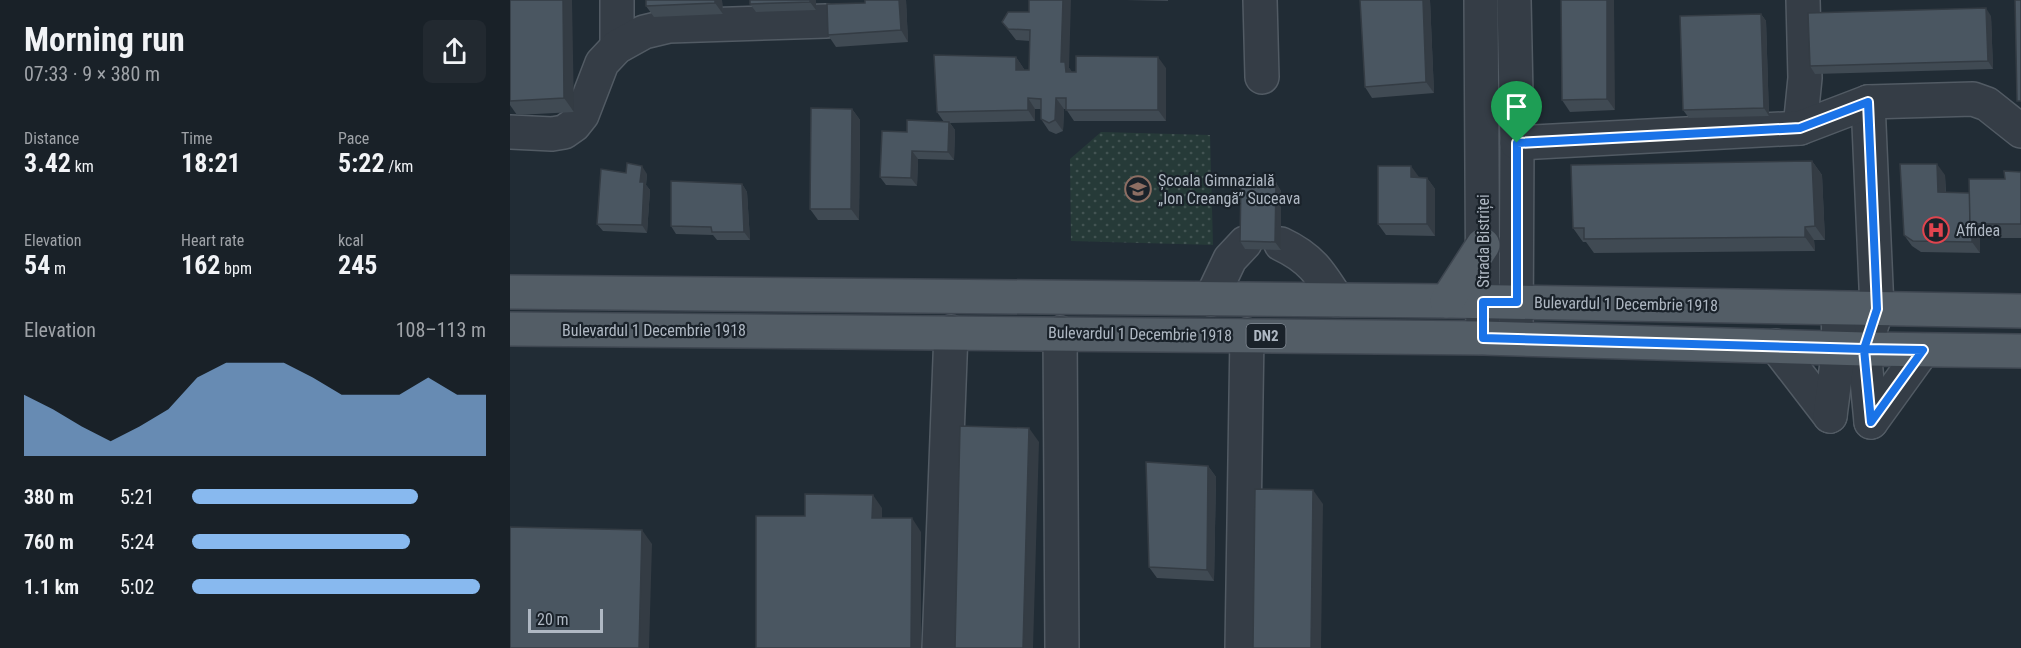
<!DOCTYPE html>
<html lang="en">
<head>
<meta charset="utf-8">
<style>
  body { margin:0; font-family:"Roboto Condensed",sans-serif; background:#222930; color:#f1f3f6; height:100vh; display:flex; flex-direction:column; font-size:22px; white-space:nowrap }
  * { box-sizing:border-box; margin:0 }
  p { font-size:20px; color:#9fa3a8 }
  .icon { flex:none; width:33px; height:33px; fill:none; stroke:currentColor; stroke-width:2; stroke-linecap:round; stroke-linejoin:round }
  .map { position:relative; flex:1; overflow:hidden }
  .details { display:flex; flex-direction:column; background:#192128; width:510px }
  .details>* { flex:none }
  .scale { position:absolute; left:18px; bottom:15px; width:75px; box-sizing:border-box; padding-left:6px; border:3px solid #afb8c3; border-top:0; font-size:16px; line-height:21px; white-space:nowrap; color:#afb8c3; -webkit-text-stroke:4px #1a222a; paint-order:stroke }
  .pin { position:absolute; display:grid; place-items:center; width:51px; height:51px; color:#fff; margin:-62px -26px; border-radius:50% 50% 50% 0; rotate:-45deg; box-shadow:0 0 6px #0007 }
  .pin .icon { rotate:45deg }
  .round { display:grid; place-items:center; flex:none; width:63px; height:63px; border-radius:9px; background:#222930 }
  .summary { display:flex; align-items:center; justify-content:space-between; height:102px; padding:0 24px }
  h1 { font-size:33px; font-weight:700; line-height:45px }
  .figures { display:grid; grid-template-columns:repeat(3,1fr); gap:9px; height:102px; padding:6px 24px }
  .figures div { display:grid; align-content:center }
  .figures b { font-size:26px; font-weight:700 }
  .figures small { font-size:16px; font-weight:400 }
  .figures p { font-size:16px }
  .chart { height:168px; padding:12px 24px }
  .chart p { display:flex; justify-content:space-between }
  .chart svg { width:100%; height:108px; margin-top:6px; fill:#88b9ef; opacity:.7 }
  ul { padding:0 24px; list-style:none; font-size:20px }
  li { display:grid; grid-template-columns:96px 72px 1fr; align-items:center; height:45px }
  li i { height:15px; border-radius:8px; background:#88b9ef }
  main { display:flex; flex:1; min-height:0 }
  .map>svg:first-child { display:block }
  .park { fill:url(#park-dots) }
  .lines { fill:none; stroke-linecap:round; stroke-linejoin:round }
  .minor-casing { stroke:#525b64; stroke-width:36 }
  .major-casing { stroke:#3e4650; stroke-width:36 }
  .minor { stroke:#353d46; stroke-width:33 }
  .major { stroke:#535d66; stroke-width:33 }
  .wall { fill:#404a53 }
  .shaded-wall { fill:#343c44 }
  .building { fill:#4a5661; stroke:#343c44; stroke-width:1.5 }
  .route-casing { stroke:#fff; stroke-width:12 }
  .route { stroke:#1a73e8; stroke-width:8 }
  .labels { text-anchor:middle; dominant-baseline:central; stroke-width:4.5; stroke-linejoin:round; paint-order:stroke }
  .shield { fill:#1a222a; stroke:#828b95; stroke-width:1.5 }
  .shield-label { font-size:15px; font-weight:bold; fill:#afb8c3 }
  .poi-label { font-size:16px; fill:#afb8c3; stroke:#1a222a; text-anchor:start }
  .street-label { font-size:16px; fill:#afb8c3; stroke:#1a222a }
</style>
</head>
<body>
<main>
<section class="details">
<div class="summary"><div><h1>Morning run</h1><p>07:33 · 9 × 380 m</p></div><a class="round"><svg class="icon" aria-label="share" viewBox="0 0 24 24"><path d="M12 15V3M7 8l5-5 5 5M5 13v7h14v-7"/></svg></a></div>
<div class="figures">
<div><p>Distance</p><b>3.42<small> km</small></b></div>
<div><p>Time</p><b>18:21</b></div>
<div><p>Pace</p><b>5:22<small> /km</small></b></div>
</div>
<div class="figures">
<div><p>Elevation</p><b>54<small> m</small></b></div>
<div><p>Heart rate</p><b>162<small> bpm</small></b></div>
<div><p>kcal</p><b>245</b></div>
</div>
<div class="chart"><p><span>Elevation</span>108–113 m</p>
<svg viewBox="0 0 160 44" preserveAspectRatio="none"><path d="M0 44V19L10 25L20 32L30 38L40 32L50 25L60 12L70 6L80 6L90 6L100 12L110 19L120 19L130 19L140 12L150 19L160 19V44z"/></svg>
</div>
<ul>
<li><b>380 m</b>5:21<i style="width:77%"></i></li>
<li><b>760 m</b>5:24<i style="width:74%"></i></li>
<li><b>1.1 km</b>5:02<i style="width:98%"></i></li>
</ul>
</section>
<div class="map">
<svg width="1511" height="648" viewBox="0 0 1511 648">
  <defs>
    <pattern id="park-dots" width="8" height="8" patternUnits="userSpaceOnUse" patternTransform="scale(1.5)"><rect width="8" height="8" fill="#263a38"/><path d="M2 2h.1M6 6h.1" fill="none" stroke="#435453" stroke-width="1.8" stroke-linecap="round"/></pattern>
  </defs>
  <rect width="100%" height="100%" fill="#212c35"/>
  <path class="park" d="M591,132L700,135L703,245L561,241L560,159Z"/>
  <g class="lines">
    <g class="minor-casing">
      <g id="minor">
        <path d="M107,0V47"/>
        <path d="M750,0L752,77"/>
        <path d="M971,0L973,338"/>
        <path d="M1004,0L1007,143L1006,338"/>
        <path d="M1358,102L1367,309L1354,349L1361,422"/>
        <path d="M1290,128L1295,78L1293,0"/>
        <path d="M0,132L42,134L54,132L64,125L72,115L92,63L107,47L134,32L159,26L316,21"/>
        <path d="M1007,143L1290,128L1358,102L1463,99L1477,104L1511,131"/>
        <path d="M771,244C801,258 810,273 827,300"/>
        <path d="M701,299L720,259L735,243"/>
        <path d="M550,333L552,648"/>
        <path d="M1266,346L1320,416"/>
        <path d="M1320,416L1329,348L1328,308"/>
        <path d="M1361,422L1413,350"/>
        <path d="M429,648L441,332"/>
        <path d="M732,648L737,335"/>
      </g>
    </g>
    <g class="major-casing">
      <g id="major">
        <path d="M0,292L937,301L1511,311"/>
        <path d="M937,301L973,245"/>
        <path d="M0,329L973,338L1354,349L1511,351"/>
      </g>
    </g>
    <use href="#minor" class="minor"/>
    <use href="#major" class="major"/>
  </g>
  <g class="wall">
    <path d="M0,0L64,112L7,115L0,105Z"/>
    <path d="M136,0H212L213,14L144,17L136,6Z"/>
    <path d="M240,0H306V10L246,12L240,4Z"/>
    <path d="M396,0L398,42L326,47L318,35L355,3Z"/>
    <path d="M616,0H658V1Z"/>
    <path d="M850,0H920L924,93L862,98L855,87Z"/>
    <path d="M1051,0L1105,110L1060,112L1052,100Z"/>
    <path d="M519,12L562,72L656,68V121H564L556,109H554L553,131L546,134L539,131L531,119V109H525V121L440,123L445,130L444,160L408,159L407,186L376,185L370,177L397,132L434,122L427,112L506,57L514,69V70H519L520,41L506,40L492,22Z"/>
    <path d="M1251,14L1256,21L1259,116L1179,118L1173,110Z"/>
    <path d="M1481,16L1483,69L1305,74L1300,66Z"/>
    <path d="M342,109L350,120L349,220H308L300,209Z"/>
    <path d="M1302,161L1312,175L1315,240H1304L1305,251L1084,253L1076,242H1073L1063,228Z"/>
    <path d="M1511,172V238H1470V253L1411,252L1402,246L1394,235L1435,175L1436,193H1460Z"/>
    <path d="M116,173L137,174L136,185L140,190L137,233L93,231L87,224Z"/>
    <path d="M909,177L917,178L925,189V236L876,235L868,224Z"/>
    <path d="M766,183L771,191V250L735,249L730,241Z"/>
    <path d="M232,184L237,192L240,240H207L203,235L166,234L161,226Z"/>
    <path d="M698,466L706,477L704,581L647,578L639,567Z"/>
  </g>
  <g class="shaded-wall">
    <path d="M53,0H62L64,112L54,98Z"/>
    <path d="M205,0H212L213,14L205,3Z"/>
    <path d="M300,0H306V10L300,2Z"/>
    <path d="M389,0H396L398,42L391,30Z"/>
    <path d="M553,0H561L559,68L563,73L556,72L551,62Z"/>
    <path d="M913,0H920L924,93L916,82Z"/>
    <path d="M1097,0H1104L1105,110L1097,99Z"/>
    <path d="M1476,8L1481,16L1483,69L1478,61Z"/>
    <path d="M1251,14L1256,21L1259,116L1254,108Z"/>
    <path d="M506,57L514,69V81L506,70Z"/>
    <path d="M648,57L656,68V121L648,110Z"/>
    <path d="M518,98L525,109V121L518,110Z"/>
    <path d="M546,98L554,109L553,131L545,120Z"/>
    <path d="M342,109L350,120L349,220L341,209Z"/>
    <path d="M439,122L445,130L444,160L438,152Z"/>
    <path d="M402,151L408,159L407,186L401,178Z"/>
    <path d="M1302,161L1312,175L1315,240L1305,226Z"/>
    <path d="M1427,164L1435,175L1436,204L1428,192Z"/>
    <path d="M132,166L137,174L136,185L140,190L137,233L132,225L130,182Z"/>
    <path d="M901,166L909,177H901Z"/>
    <path d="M917,178L925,189V236L917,224Z"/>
    <path d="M766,183L771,191V250L765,242Z"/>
    <path d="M232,184L237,192L240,240L234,232Z"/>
    <path d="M1295,227L1304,240L1305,251L1295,237Z"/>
    <path d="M1462,227L1470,238V253L1462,242Z"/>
    <path d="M519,428L529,442L523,648H513Z"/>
    <path d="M698,466L706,477L704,581L697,570Z"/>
    <path d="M803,490L813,504L811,648H801Z"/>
    <path d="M363,495L372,508V532L362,518Z"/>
    <path d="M402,518L411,532V648H401Z"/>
    <path d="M132,530L142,544L139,648H129Z"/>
  </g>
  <g class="building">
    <path d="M0,0H53L54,98L0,101Z"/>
    <path d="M136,0H205V3L136,6Z"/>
    <path d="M240,0H300V2L240,4Z"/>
    <path d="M355,0H389L391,30L318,35L317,4L355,3Z"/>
    <path d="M519,0H553L551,62H555L556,72H566V56L648,57V110H556V98H546L545,120L539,123L531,119V99L518,98V110L427,112L424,55L506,57V70H519L520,30L498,29L492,22L498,12H519Z"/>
    <path d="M850,0H913L916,82L855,87Z"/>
    <path d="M1051,0H1097V99L1052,100Z"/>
    <path d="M1505,0H1511V101H1507Z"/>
    <path d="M1476,8L1478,61L1300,66L1298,13Z"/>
    <path d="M1251,14L1254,108L1173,110L1170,16Z"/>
    <path d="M301,108L342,109L341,209H300Z"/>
    <path d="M397,120L439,122L438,152L402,151L401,178L370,177L372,131L397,132Z"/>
    <path d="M1302,161L1305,226L1295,227V237L1074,239V228H1063L1061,165Z"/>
    <path d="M117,163L132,166L130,182H134L132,225L87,224L91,169L116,173Z"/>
    <path d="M1390,164H1427L1428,192L1460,193V224L1462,227V242L1403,241L1394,235Z"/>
    <path d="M868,166H901V177L917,178V224H868Z"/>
    <path d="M1494,171L1511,172V224H1460L1459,179H1495Z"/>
    <path d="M161,181L232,184L234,232H202L201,227L161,226Z"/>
    <path d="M731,182L766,183L765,242L730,241Z"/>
    <path d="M450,426L519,428L513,648H445Z"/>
    <path d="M636,462L698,466L697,570L639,567Z"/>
    <path d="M745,489L803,490L801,648H743Z"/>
    <path d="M295,494L363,495L362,518H402L401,648H246V516H295Z"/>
    <path d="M0,527L132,530L129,648H0Z"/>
  </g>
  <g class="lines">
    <g class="route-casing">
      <path id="route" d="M1007,143V302H973V338L1354,349L1361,422L1413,350L1354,349L1367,309L1358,102L1290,128L1007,143"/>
    </g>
    <use href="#route" class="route"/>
  </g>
  <defs>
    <g id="school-ring" transform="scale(1.35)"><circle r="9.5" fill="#1a222a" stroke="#8d6e63" stroke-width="1.5"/><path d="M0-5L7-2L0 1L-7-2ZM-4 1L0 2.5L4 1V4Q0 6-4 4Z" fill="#8d6e63"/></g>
    <g id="hospital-ring" transform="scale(1.35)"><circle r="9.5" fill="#1a222a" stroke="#e0444e" stroke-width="1.5"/><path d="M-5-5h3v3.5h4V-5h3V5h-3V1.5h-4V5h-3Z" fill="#e0444e"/></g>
  </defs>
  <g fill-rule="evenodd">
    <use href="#school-ring" x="628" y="189"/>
    <use href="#hospital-ring" x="1426" y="230"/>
  </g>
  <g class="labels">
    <rect class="shield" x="736.5" y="324" width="39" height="24" rx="4.5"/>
    <g class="shield-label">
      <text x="756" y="336">DN2</text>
    </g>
    <g class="poi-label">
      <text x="648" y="180">Școala Gimnazială<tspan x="648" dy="18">„Ion Creangă” Suceava</tspan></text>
      <text x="1446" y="230">Affidea</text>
    </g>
    <g class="street-label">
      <text transform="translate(973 241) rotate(-90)">Strada Bistriței</text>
      <text transform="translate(1116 304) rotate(1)">Bulevardul 1 Decembrie 1918</text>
      <text x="144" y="330">Bulevardul 1 Decembrie 1918</text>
      <text transform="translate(630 334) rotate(1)">Bulevardul 1 Decembrie 1918</text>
    </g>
  </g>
</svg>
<div class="scale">20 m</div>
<div class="pin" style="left:1007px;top:143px;background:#1e9e55"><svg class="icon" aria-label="arrive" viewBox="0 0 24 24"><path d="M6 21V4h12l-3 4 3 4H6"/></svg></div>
</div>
</main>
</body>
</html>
